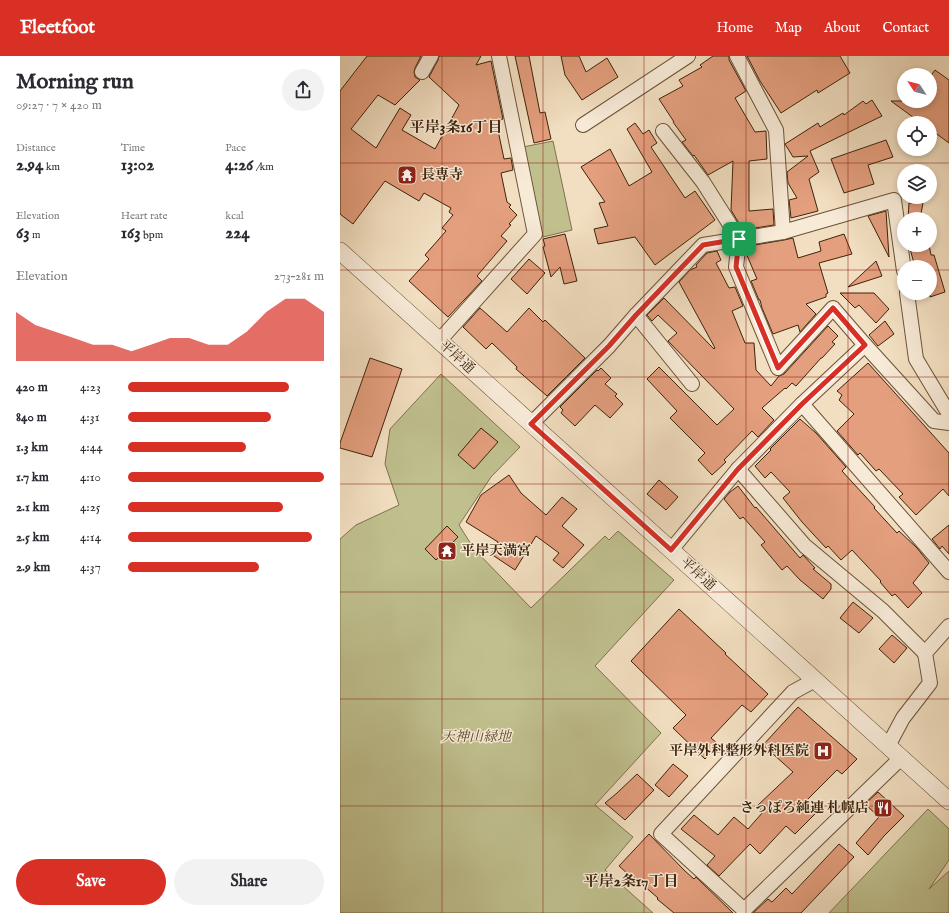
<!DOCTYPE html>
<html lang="en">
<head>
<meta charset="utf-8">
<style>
  body { margin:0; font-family:"IM FELL English","Noto Serif JP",serif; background:#f2f2f3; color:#2b2b33; height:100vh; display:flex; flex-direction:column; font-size:15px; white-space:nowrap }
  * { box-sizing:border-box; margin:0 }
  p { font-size:13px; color:#7c7c81 }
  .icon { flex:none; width:22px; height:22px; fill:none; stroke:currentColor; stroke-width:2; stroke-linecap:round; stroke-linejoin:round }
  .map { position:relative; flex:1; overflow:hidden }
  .drawer { display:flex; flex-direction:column; background:#fff; width:340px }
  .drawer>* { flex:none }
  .needle { width:26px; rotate:306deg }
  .fabs { position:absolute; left:557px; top:12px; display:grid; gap:8px }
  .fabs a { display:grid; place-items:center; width:40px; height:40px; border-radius:50%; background:#fff; box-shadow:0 2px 6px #0003; font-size:20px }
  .pin { position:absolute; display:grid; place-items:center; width:34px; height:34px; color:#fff; margin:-17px; border-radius:8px; box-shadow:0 2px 6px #0006 }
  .round { display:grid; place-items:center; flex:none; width:42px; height:42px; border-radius:21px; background:#f2f2f3 }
  .headline { display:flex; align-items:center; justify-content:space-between; height:68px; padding:0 16px }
  h1 { font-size:22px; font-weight:700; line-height:30px }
  .stats { display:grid; grid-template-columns:repeat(3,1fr); gap:6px; height:68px; padding:4px 16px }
  .stats div { display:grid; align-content:center }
  .stats b { font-size:17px; font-weight:700 }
  .stats small { font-size:11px; font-weight:400 }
  .stats p { font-size:11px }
  .chart { height:112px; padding:8px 16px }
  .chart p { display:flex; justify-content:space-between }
  .chart svg { width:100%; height:72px; margin-top:4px; fill:#d93025; opacity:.7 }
  .button { display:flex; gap:8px; margin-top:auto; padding:8px 16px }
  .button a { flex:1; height:46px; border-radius:24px; background:#d93025; color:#fff; font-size:16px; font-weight:700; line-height:46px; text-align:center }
  .button a+a { background:#f2f2f3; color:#2b2b33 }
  ul { padding:0 16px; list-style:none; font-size:13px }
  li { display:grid; grid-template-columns:64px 48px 1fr; align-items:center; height:30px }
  li i { height:10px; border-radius:5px; background:#d93025 }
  header { display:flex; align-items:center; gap:24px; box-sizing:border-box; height:56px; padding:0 20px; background:#d93025; color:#fff }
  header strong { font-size:19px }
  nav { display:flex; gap:22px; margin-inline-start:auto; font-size:14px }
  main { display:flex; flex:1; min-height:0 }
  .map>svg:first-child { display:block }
  .green { fill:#c0c08f; stroke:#7f724c }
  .building { fill:#e49f7e; stroke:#3e230a }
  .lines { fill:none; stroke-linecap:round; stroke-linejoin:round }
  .minor-casing { stroke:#6b5238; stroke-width:16 }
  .tertiary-casing { stroke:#6b5238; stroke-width:18 }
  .minor { stroke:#f7ead7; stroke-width:14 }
  .tertiary { stroke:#f7ead7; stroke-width:17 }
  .route-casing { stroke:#fff; stroke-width:8 }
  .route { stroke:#d93025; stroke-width:5 }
  .grid { fill:none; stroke:#8f2418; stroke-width:1; stroke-opacity:0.55 }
  .labels { text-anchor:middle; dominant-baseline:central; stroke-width:3; stroke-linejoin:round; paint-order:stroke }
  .poi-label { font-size:14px; font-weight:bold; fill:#3e230a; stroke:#f7ead7; text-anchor:start }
  .street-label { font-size:14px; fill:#3e230a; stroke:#f7ead7 }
  .park-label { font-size:14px; font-style:italic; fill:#5e4a2b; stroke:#f7ead7 }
  .neighbourhood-label { font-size:15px; font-weight:bold; fill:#3e230a; stroke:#f7ead7 }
</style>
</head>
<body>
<header>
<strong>Fleetfoot</strong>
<nav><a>Home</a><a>Map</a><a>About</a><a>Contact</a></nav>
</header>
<main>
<section class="drawer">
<div class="headline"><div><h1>Morning run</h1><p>09:27 · 7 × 420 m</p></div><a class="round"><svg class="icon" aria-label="share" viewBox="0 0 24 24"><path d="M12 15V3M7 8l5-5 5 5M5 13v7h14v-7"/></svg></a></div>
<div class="stats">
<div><p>Distance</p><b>2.94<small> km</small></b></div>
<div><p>Time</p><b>13:02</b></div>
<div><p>Pace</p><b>4:26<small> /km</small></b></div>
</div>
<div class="stats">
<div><p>Elevation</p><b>63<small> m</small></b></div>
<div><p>Heart rate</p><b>163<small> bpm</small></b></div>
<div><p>kcal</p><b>224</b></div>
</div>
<div class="chart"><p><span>Elevation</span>273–281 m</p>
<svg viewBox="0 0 160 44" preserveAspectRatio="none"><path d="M0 44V14L10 22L20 26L30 30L40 34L50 34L60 38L70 34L80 30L90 30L100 34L110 34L120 26L130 14L140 6L150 6L160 14V44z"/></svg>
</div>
<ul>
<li><b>420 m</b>4:23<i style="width:82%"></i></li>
<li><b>840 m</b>4:31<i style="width:73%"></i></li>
<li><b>1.3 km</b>4:44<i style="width:60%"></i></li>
<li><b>1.7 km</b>4:10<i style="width:100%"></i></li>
<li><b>2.1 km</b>4:25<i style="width:79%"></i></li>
<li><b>2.5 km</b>4:14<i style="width:94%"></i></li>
<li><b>2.9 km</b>4:37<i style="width:67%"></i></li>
</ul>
<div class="button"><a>Save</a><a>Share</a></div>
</section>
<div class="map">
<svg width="609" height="857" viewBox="0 0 609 857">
  <rect width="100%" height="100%" fill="#f2dfc1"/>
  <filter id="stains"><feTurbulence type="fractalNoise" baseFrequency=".005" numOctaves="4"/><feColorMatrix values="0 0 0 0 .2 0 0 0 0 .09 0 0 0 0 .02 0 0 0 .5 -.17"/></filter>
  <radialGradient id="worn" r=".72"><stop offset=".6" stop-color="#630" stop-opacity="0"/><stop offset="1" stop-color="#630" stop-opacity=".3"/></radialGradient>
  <g class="green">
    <path d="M213,85L232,174L203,181L183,91Z"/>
    <path d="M101,318L180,391L151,421L119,469L134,493L191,552L265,480L269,484L278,475L334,524L255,610L321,677L255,749L293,781L265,814L313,857H0V483L16,469L59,449L45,408L50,373Z"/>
    <path d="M588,753L609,773V804L589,833L609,815V857H489Z"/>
  </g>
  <g class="building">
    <path d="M27,0H81L75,12L74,16L75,21L80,24L55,49L38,39L11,73L36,92L60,52L71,59L62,74L95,93L119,49L89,21L98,4L99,0H141L136,9L151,5L163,63L156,65L164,103L171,102L173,114L161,117L167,146L171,149L169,151L177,159L169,168L171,169L161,180L167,185L137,220L142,225L108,261L69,225L89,203L85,199L106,175L102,172L113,159L109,156L111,152L84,137L79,145L45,125L13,168L0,158V35Z"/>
    <path d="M175,0H189L200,57L205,56L211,83L194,87Z"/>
    <path d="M221,0H239L246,16L267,2L278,21L242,44L225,19Z"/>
    <path d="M373,0H389V4L406,35L395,42L415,76L426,75L427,103L409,105V155L433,153L434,169L403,174L391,154L393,105L368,119L354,99L353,100L342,86L346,84L333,66H334L319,43L343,30L339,24L362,11L360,9Z"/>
    <path d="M407,0H500L510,17L478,37L477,34L441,57L420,25Z"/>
    <path d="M595,14L609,24V87L590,73V67H581L551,45H590V21Z"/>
    <path d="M532,44L542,60L470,95L479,116L469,123L478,155L451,162L449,144L457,142L448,127L447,116L468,100L453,101L445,88L478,67L480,71L503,57L504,59L523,45L526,48Z"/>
    <path d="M295,67L303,78L309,74L317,87L311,91L345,142L355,135L375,164L315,209L295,181L258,188L254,173L268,170L259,147L265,146L241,111L270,93L289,130L312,116L287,73Z"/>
    <path d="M546,84L553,101L528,109L534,128L504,137L491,103Z"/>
    <path d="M569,147H583L580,163H568Z"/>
    <path d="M546,155L549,201L528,160Z"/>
    <path d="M225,178L237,225L224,228L220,211L211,221L203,191L205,190L203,183Z"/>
    <path d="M504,178L512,198L479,207L488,237L486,238V241L466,248L476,258L460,276L458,269L433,278L422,252L420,244H419L411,225L417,223L406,197V195L411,193L409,190L444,184L453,182L458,202L481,195L479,186Z"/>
    <path d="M569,189H589L591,199H594L605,236L590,241V211H575Z"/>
    <path d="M377,195L381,204L376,207L389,232L395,231L403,250L392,255L405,287H414L416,314L431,330L439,320L444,318L488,270L498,280L492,286L495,288L482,302H481L456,330L452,327L446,333L445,332L422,352L434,364L418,381L412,375L384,404L386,406L372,419L358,404L365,397L330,362L337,355L307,323L319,311L377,369L394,353L328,285L337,277L318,259L312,265L307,259L324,242L374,293L375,292L339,226L350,214L357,211L356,209L367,197Z"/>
    <path d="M189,203L205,217L187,238L171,223Z"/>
    <path d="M536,205L542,220L508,231Z"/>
    <path d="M500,237H534L549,253L536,267L519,249L515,252Z"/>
    <path d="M140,252L167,276L189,252L203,266L205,264L245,302L207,340L176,313L177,311L152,287L146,293L123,271Z"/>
    <path d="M545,265L554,278L538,290L529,279Z"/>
    <path d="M30,302L62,313L32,401L0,392V387Z"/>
    <path d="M528,307L609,397V440L603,433L576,459L559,441L563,438L539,413L536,415L520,397L518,399L497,375L514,358L499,344L502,339L497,335Z"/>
    <path d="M261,312L271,322L265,328L277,338L275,340L283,348L270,362L255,349L235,370L221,357L223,354L220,351L257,314L258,315Z"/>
    <path d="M460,363L476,377L506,411L502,415L535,451L534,452L557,477L559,475L577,492L589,507L573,527L582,537L568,552L555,538L552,540L540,526L541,525L512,494L501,504L488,490L486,492L462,466L443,442L450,436L431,416L425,422L415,410L431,394L430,393Z"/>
    <path d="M141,372L158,386L134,413L118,399Z"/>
    <path d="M169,419L181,437L206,459L222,441L237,453L222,470L244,489L223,512L213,504L219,497L196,480L175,514L151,498L158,486L126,466L141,439Z"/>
    <path d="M319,424L338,441L326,454L307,438Z"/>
    <path d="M398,430L415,452L416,451L460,502L463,499L475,512L473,513L491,528V533L483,543L460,524L447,510L442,514L421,489L425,486L403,461L400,463L384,443L390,436Z"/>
    <path d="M609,469V498L602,490L600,493L592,483Z"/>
    <path d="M107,470L118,481L96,504L85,493Z"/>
    <path d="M513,546L533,562L519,577L500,562Z"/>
    <path d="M339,553L386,597L385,598L428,638L411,656L402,649L371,682L378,688L365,703L333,672L346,659L291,605Z"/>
    <path d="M552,579L567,592L554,607L539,593Z"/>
    <path d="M458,651L517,703L502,718L497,714L464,747L475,758L455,778L446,770L420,798L410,788L379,820L367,809L375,800L341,773L354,759L378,779L394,761L408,773L423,756L417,750L453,716L423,689Z"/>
    <path d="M333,708L348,720L329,741L315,729Z"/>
    <path d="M297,718L314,734L285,764L265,747L277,737Z"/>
    <path d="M538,736L564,760L544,780L528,799L516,787L539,761L525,748Z"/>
    <path d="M309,778L345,815L354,823L356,821L393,857H334L317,843L318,842L289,817L288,818L279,810Z"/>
    <path d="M499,788L514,801L461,857H413L428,843L432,846L446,832L452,838Z"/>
  </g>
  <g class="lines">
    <g class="minor-casing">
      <g id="minor">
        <path d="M397,0L436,74L443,176"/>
        <path d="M82,16L91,0"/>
        <path d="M243,69L348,0"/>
        <path d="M323,75L363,126L399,183L396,211L438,312L493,252L525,289"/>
        <path d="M567,237L576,303L609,358"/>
        <path d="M296,259L352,328"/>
        <path d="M99,285L195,178L159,0"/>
        <path d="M462,348L609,516"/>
        <path d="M191,368L269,290L296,259L363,189L443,176L554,144L564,215"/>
        <path d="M398,413L465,490L543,555L585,597"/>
        <path d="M331,494L398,413L462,348L525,289L594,365L609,367"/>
        <path d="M475,624L453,636L321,778L404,854L561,702"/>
        <path d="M548,690L563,662L590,627L585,597L609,570"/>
      </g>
    </g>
    <g class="tertiary-casing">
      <path id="tertiary" d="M0,195L609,745"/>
    </g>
    <use href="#minor" class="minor"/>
    <use href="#tertiary" class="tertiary"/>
  </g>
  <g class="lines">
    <g class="route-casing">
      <path id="route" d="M399,183L396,211L438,312L493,252L525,289L462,348L398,413L331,494L191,368L269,290L296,259L363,189Z"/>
    </g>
    <use href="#route" class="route"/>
  </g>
  <path class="grid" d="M102,0V857M203,0V857M304,0V857M406,0V857M508,0V857M0,107H609M0,214H564M590,214H609M0,321H609M0,428H609M0,536H609M0,643H609M0,750H609"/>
  <defs>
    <g id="temple-square" transform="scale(1)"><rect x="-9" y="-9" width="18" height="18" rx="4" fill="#8f2418" stroke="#f7ead7"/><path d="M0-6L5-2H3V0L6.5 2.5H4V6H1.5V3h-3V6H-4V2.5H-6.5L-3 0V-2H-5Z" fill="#fff"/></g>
    <g id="hospital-square" transform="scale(1)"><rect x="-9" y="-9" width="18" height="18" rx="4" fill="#8f2418" stroke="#f7ead7"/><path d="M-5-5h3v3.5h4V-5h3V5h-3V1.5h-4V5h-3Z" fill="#fff"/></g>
    <g id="restaurant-square" transform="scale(1)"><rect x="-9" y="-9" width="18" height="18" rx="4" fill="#8f2418" stroke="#f7ead7"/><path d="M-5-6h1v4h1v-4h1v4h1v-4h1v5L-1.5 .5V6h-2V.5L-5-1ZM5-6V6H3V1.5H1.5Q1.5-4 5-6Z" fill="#fff"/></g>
  </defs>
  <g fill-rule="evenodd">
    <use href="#temple-square" x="67" y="119"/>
    <use href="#temple-square" x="107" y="495"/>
    <use href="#hospital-square" x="483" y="695"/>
    <use href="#restaurant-square" x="543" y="752"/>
  </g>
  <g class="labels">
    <g class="poi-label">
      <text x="81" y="119">長専寺</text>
      <text x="121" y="495">平岸天満宮</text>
      <text x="469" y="695" text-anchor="end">平岸外科整形外科医院</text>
      <text x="529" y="752" text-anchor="end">さっぽろ純連 札幌店</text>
    </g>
    <g class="street-label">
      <text transform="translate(117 301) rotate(42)">平岸通</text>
      <text transform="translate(358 518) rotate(42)">平岸通</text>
    </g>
    <g class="park-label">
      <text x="136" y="681">天神山緑地</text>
    </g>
    <g class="neighbourhood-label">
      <text x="116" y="71">平岸3条16丁目</text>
      <text x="291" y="825">平岸2条17丁目</text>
    </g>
  </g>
  <rect width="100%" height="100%" filter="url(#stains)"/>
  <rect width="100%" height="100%" fill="url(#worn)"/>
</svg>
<div class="fabs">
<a><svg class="needle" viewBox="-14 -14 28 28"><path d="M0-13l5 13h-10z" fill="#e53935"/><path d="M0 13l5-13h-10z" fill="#7c7c81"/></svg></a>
<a><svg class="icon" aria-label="locate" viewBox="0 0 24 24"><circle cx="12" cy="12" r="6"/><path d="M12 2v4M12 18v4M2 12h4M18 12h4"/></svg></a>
<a><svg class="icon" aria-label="layers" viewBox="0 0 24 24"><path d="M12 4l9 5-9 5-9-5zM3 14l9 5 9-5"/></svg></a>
<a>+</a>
<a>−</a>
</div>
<div class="pin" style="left:399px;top:183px;background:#1e9e55"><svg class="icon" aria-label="arrive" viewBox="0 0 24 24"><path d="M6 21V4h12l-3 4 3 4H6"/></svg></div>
</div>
</main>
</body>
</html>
